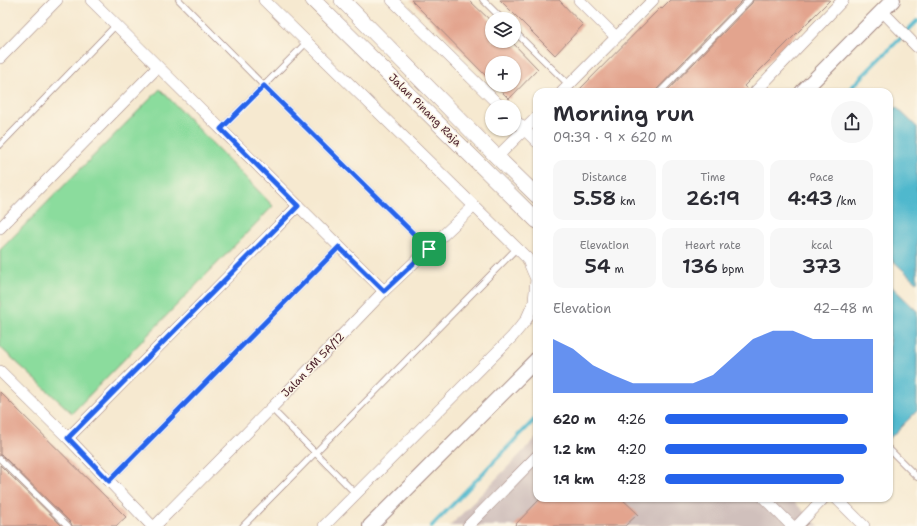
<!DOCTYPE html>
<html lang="en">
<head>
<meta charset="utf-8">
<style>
  body { margin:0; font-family:"Shantell Sans",sans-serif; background:#f7f7f7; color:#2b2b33; height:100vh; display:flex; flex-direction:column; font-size:15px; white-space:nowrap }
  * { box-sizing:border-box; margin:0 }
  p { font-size:13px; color:#7c7c81 }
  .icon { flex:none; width:22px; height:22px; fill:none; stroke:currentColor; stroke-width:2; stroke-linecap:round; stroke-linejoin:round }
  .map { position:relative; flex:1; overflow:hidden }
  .drawer { position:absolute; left:533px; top:88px; width:360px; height:414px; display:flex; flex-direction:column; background:#fff; border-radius:12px; box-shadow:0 1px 3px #0004 }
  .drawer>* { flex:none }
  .tools { position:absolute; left:485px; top:12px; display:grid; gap:8px }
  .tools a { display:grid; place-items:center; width:36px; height:36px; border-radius:50%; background:#fff; box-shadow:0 1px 3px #0004; font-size:20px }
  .pin { position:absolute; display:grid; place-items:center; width:34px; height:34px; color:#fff; margin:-17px; border-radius:8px; box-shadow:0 2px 6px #0006 }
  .round { display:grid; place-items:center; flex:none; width:42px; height:42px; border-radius:21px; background:#f7f7f7 }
  .overview { display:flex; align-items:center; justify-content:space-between; height:68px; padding:0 20px }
  h1 { font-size:22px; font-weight:600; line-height:30px }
  .metrics { display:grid; grid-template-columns:repeat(3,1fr); gap:6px; height:68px; padding:4px 20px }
  .metrics div { display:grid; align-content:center; border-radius:10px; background:#f7f7f7; text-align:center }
  .metrics b { font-size:20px; font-weight:600 }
  .metrics small { font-size:11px; font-weight:400 }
  .metrics p { font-size:11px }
  .chart { height:112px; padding:8px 20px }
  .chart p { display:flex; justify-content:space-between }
  .chart svg { width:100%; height:72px; margin-top:4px; fill:#2563eb; opacity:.7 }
  ul { padding:0 20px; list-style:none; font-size:13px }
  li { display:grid; grid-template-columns:64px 48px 1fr; align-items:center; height:30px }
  li i { height:10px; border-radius:5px; background:#2563eb }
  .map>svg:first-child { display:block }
  .industrial { fill:#d0c0bc }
  .green { fill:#8bdc9d; stroke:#6a7e64 }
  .water { fill:#50b8cd; stroke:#4d6c7c }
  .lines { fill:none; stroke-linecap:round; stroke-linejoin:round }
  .stream { stroke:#50b8cd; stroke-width:4 }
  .building { fill:#e3a48e }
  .service-casing { stroke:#a0847e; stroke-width:7 }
  .minor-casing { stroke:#a0847e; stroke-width:12 }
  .tertiary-casing { stroke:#a0847e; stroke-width:16 }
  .secondary-casing { stroke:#a0847e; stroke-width:16 }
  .service { stroke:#fff; stroke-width:5.5 }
  .minor { stroke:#fff; stroke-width:11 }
  .tertiary { stroke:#fff; stroke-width:14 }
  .secondary { stroke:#fff; stroke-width:15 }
  .route-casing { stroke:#fff; stroke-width:8 }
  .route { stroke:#2563eb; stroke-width:5 }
  .labels { text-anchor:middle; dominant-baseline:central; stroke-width:3; stroke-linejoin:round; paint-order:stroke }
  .street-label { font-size:11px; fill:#4a1f2b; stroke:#fcf5e5 }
</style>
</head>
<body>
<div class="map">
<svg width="917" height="526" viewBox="0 0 917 526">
  <rect width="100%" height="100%" fill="#fcf5e5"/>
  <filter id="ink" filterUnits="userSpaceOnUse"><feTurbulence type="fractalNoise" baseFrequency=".025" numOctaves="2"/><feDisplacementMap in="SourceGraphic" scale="8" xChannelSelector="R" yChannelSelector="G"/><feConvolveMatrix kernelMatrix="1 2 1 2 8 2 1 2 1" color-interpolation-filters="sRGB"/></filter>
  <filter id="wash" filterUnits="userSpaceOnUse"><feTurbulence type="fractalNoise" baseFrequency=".012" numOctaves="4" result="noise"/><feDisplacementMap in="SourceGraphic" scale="16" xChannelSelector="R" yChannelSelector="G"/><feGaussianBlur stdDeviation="0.9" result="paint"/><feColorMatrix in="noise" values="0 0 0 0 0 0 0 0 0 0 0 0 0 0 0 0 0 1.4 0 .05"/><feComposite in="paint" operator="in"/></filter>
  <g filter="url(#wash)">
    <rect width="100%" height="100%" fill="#f6e9d0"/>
    <path class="industrial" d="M537,437V498H790L819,526H450Z"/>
    <path class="green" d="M160,89L273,206L72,413L0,347V250Z"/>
    <g class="water">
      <path d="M896,107L917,127V283L889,257V114Z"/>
      <path d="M889,284L917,311V411L890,438H889Z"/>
    </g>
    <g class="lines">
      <g class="stream">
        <path d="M847,92L917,21"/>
        <path d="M432,526L537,417"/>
      </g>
    </g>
    <g id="blocks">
      <g class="building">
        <path d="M411,0H469L492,22V41H511L538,69L509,99L495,85H514V63H492V82Z"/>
        <path d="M500,0H559L583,25L555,55Z"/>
        <path d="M670,0H743L657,89L656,92H577L661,7L662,8Z"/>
        <path d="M753,0H830L744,86L748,90V92H666L752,3Z"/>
        <path d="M0,392L126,517L116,526H72L71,523L3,456L0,455Z"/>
        <path d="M0,465L62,526H0Z"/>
        <path d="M541,498H621L638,514L625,526H514Z"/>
      </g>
    </g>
  </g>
  <g filter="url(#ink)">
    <use href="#blocks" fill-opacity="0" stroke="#a0847e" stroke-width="1"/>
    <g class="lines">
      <g class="service-casing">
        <g id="service">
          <path d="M179,0L264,86L429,249"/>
          <path d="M483,0L502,19"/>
          <path d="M514,31L569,85"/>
          <path d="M660,92L749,0"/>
          <path d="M221,129L306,43"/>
          <path d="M0,145L116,25"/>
          <path d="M271,408L356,494"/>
          <path d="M889,449L917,477"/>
          <path d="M0,459L68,526"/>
          <path d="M109,481L339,247"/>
          <path d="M243,526L517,248"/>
        </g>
      </g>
      <g class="minor-casing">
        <g id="minor">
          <path d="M91,0L384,291"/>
          <path d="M264,0L527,258L536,279L534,302L526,320L512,337L324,526"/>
          <path d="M392,0L501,107"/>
          <path d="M579,0L616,37"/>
          <path d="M882,11L917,47"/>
          <path d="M0,58L57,0"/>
          <path d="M562,92L653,0"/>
          <path d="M755,92L843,0"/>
          <path d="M514,119L537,142"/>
          <path d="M497,157L537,117"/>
          <path d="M0,228L158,67"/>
          <path d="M0,371L68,438L152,526"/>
          <path d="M68,438L298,206"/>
          <path d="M764,498L792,526"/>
          <path d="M836,498L864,526"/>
          <path d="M155,526L297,382L384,291L474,206"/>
          <path d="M468,526L537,456"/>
          <path d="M797,526L824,498"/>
        </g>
      </g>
      <g class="tertiary-casing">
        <g id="tertiary">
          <path d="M802,92L893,0"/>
          <path d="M370,526L537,359"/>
        </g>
      </g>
      <g class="secondary-casing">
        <g id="secondary">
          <path d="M313,0L537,221"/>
          <path d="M342,0L497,157L537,196"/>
        </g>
      </g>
      <use href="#service" class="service"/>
      <use href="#minor" class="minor"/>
      <use href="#tertiary" class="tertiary"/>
      <use href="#secondary" class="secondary"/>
    </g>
  </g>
  <g class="lines" filter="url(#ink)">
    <g class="route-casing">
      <path id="route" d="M264,86L429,249L384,291L339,247L109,481L68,438L298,206L221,129Z"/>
    </g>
    <use href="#route" class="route"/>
  </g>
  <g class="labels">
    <g class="street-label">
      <text transform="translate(425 110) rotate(45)">Jalan Pinang Raja</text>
      <text transform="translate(313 365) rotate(-46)">Jalan SM 5A/12</text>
    </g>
  </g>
</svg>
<div class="tools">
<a><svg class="icon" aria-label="layers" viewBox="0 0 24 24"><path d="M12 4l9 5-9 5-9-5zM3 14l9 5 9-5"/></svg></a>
<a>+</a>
<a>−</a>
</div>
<div class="pin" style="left:429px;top:249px;background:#1e9e55"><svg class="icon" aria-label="arrive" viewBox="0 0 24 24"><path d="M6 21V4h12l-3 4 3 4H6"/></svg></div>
<section class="drawer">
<div class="overview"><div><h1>Morning run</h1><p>09:39 · 9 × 620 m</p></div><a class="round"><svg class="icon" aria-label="share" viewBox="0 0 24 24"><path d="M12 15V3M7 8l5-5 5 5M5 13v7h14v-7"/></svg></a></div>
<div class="metrics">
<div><p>Distance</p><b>5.58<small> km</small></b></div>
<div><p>Time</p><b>26:19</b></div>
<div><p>Pace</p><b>4:43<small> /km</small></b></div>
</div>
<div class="metrics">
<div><p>Elevation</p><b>54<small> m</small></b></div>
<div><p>Heart rate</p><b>136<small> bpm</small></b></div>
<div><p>kcal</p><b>373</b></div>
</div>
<div class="chart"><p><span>Elevation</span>42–48 m</p>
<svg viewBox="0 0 160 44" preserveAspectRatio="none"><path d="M0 44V11L10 17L20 27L30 33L40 38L50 38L60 38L70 38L80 33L90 22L100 11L110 6L120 6L130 11L140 11L150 11L160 11V44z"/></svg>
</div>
<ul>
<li><b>620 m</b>4:26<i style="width:88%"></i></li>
<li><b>1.2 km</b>4:20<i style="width:97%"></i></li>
<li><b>1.9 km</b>4:28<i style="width:86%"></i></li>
</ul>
</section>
</div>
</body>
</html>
